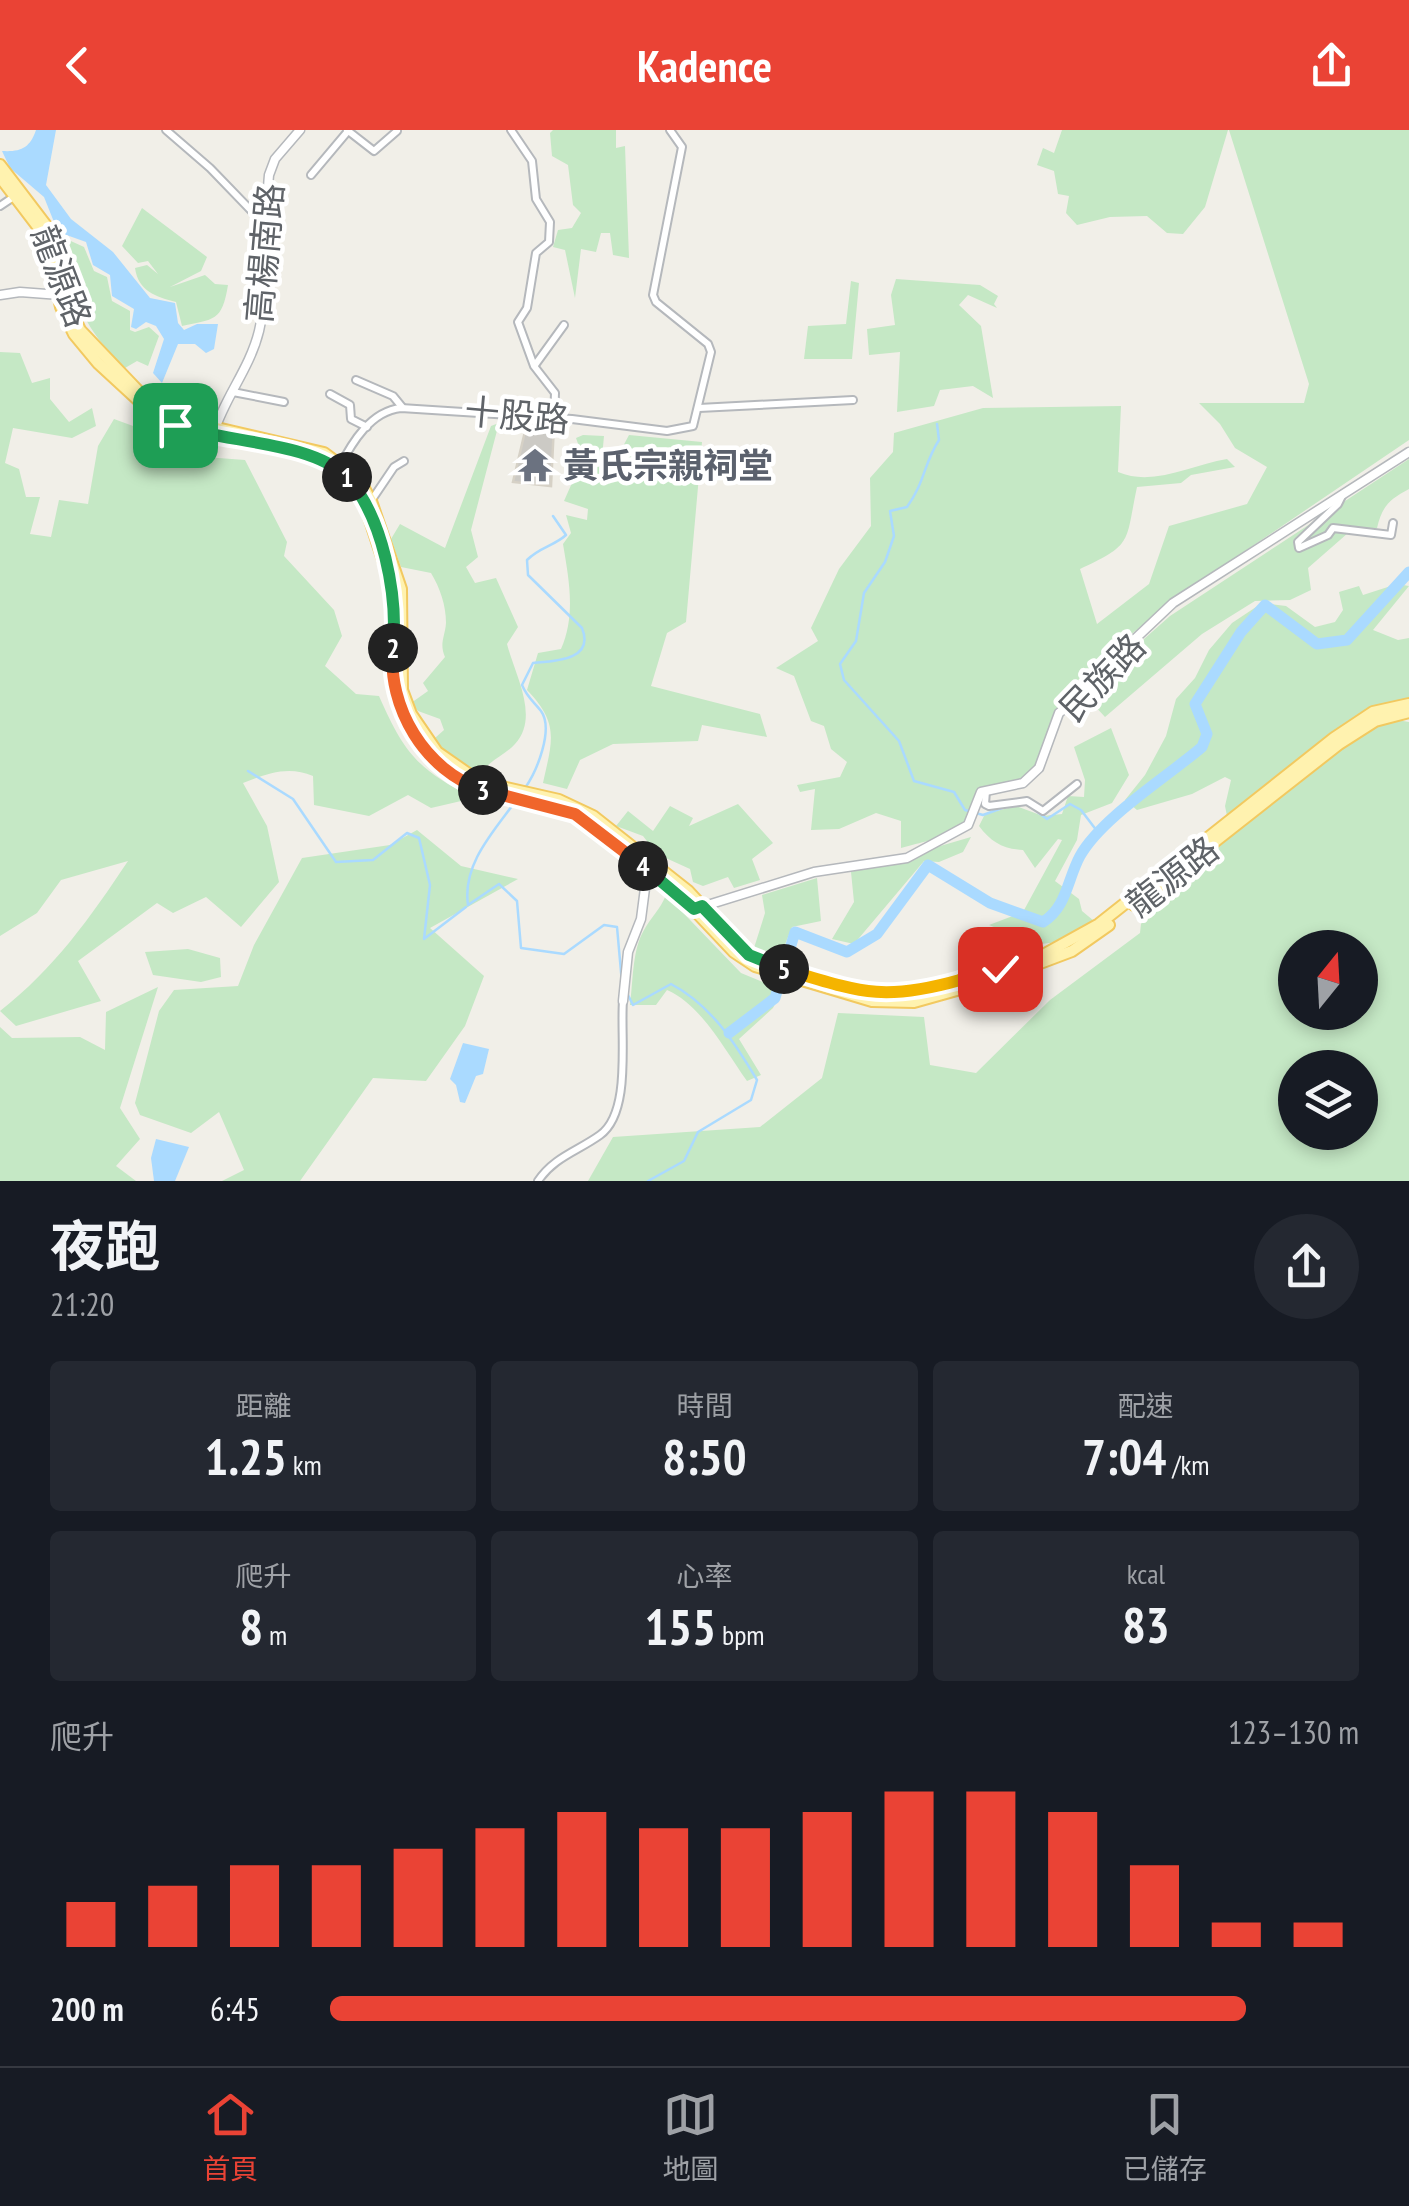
<!DOCTYPE html>
<html lang="zh-TW">
<head>
<meta charset="utf-8">
<style>
  body { margin:0; font-family:"PT Sans Narrow","Noto Sans TC",sans-serif; background:#242831; color:#f1f3f6; height:100vh; display:flex; flex-direction:column; font-size:38px; white-space:nowrap }
  * { box-sizing:border-box; margin:0 }
  p { font-size:32px; color:#9ea1a6 }
  .icon { flex:none; width:55px; height:55px; fill:none; stroke:currentColor; stroke-width:2; stroke-linecap:round; stroke-linejoin:round }
  .map { position:relative; height:1051px; overflow:hidden }
  .side { display:flex; flex-direction:column; background:#171b24; flex:1 }
  .side>* { flex:none }
  .needle { width:65px; rotate:18deg }
  .buttons { position:absolute; left:1278px; top:800px; display:grid; gap:20px }
  .buttons a { display:grid; place-items:center; width:100px; height:100px; border-radius:50%; background:#171b24; box-shadow:0 5px 15px #0003; font-size:50px }
  .pin { position:absolute; display:grid; place-items:center; width:85px; height:85px; color:#fff; margin:-42px; border-radius:20px; box-shadow:0 5px 15px #0006 }
  .km { position:absolute; width:50px; height:50px; margin:-25px; border-radius:50%; background:#222; color:#fff; font-size:28px; line-height:50px; text-align:center }
  .round { display:grid; place-items:center; flex:none; width:105px; height:105px; border-radius:52px; background:#242831 }
  .head { display:flex; align-items:center; justify-content:space-between; height:170px; padding:0 50px }
  h1 { font-size:55px; font-weight:700; line-height:75px }
  .stats { display:grid; grid-template-columns:repeat(3,1fr); gap:15px; height:170px; padding:10px 50px }
  .stats div { display:grid; align-content:center; border-radius:10px; background:#242831; text-align:center }
  .stats b { font-size:50px; font-weight:700 }
  .stats small { font-size:28px; font-weight:400 }
  .stats p { font-size:28px }
  .chart { height:280px; padding:20px 50px }
  .chart p { display:flex; justify-content:space-between }
  .chart svg { width:100%; height:180px; margin-top:10px; stroke:#ea4335; stroke-width:6 }
  ul { padding:0 50px; list-style:none; font-size:32px }
  li { display:grid; grid-template-columns:160px 120px 1fr; align-items:center; height:75px }
  li i { height:25px; border-radius:12px; background:#ea4335 }
  header { display:flex; justify-content:space-between; align-items:center; height:130px; padding:0 50px; background:#ea4335; color:#fff; font-size:45px; font-weight:700 }
  .tabs { display:flex; justify-content:space-around; align-items:center; height:140px; border-top:2px solid #363941; background:#171b24; font-size:28px; color:#9ea1a6 }
  .tabs a { display:grid; justify-items:center; gap:5px }
  .tabs .selected { color:#ea4335 }
  .map>svg:first-child { display:block }
  .green { fill:#c5e8c5; fill-rule:evenodd }
  .water { fill:#aadaff }
  .lines { fill:none; stroke-linecap:round; stroke-linejoin:round }
  .stream { stroke:#aadaff; stroke-width:2.5 }
  .river { stroke:#aadaff; stroke-width:11 }
  .building { fill:#cccac5; stroke:#d6d1c6; stroke-width:2.5 }
  .minor-casing { stroke:#b5b8bc; stroke-width:10 }
  .tertiary-casing { stroke:#b5b8bc; stroke-width:11 }
  .primary-casing { stroke:#f2c960; stroke-width:14 }
  .minor { stroke:#fff; stroke-width:6 }
  .tertiary { stroke:#fff; stroke-width:8 }
  .primary { stroke:#fff2af; stroke-width:10 }
  .split-1-casing { stroke:#fff; stroke-width:20 }
  .split-2-casing { stroke:#fff; stroke-width:20 }
  .split-3-casing { stroke:#fff; stroke-width:20 }
  .split-4-casing { stroke:#fff; stroke-width:20 }
  .split-5-casing { stroke:#fff; stroke-width:20 }
  .split-6-casing { stroke:#fff; stroke-width:20 }
  .split-7-casing { stroke:#fff; stroke-width:20 }
  .split-1 { stroke:#22a559; stroke-width:12 }
  .split-2 { stroke:#22a559; stroke-width:12 }
  .split-3 { stroke:#f0652b; stroke-width:12 }
  .split-4 { stroke:#f0652b; stroke-width:12 }
  .split-5 { stroke:#22a559; stroke-width:12 }
  .split-6 { stroke:#f5b400; stroke-width:12 }
  .split-7 { stroke:#f5b400; stroke-width:12 }
  .labels { text-anchor:middle; dominant-baseline:central; stroke-width:9; stroke-linejoin:round; paint-order:stroke }
  .street-label { font-size:35px; fill:#5f6368; stroke:#fff }
  .worship-label { font-size:35px; font-weight:bold; fill:#5b616d; stroke:#fff; text-anchor:start }
</style>
</head>
<body>
<header><svg class="icon" aria-label="back" viewBox="0 0 24 24"><path d="M15 5l-7 7 7 7"/></svg>Kadence<svg class="icon" aria-label="share" viewBox="0 0 24 24"><path d="M12 15V3M7 8l5-5 5 5M5 13v7h14v-7"/></svg></header>
<div class="map">
<svg width="1409" height="1051" viewBox="0 0 1409 1051">
  <rect width="100%" height="100%" fill="#f1efe8"/>
  <g class="green">
    <path d="M553,0H616V18L625,16L629,128L613,125L610,103H601L596,122L581,119L575,168L565,120L553,117L558,100L572,98L581,83L573,75L568,35L552,26L550,3Z"/>
    <path d="M1062,0H1228L1205,77L1183,104L1167,103L1147,86L1110,87L1077,95L1066,83L1069,66L1058,64L1054,41L1037,35L1043,18L1054,23Z"/>
    <path d="M1229,0H1409V310L1161,478C1131,509 1074,542 1056,580C1044,603 1047,632 1024,649C1014,657 993,659 980,662C965,708 943,706 901,718V691L876,683L839,699L811,700L815,659L800,662L797,655L840,647L847,632L831,619L824,596L811,591L794,546L776,538L818,511L811,498L839,439L871,396L870,348L893,322L894,303L983,278L1121,276L1118,342C1153,357 1191,335 1227,329L1235,337L1191,345L1181,353L1137,357C1125,413 1134,414 1080,439L1097,494L1149,454L1169,396L1247,374L1267,337L1235,318L1220,294L1199,273H1304L1309,254Z"/>
    <path d="M142,78L207,127L201,141L170,157L205,145L215,154L228,155C222,192 214,189 182,196L176,172C156,167 138,161 135,138L147,135L158,144L148,131L138,133L122,116Z"/>
    <path d="M62,107L84,117L94,141L107,147L112,171L130,181V200L135,202L149,197L159,206L148,236L137,231L125,238C78,193 75,167 62,107Z"/>
    <path d="M896,149L980,155L998,166L994,174L997,178L968,165L959,175L981,196L993,268L973,256L940,260L934,276L897,282L900,222L869,225L867,199L895,195L891,165Z"/>
    <path d="M851,151L859,153L852,229H804L808,196L846,194Z"/>
    <path d="M0,222L20,223L32,253L50,248V269L69,292L92,278L96,296L72,308L13,298L5,333L19,339L26,367H40L30,404L51,407L59,370L88,374L98,316L114,289L144,300L178,325L245,330L287,412L284,426L334,480L342,506L325,536L356,564L379,566C404,623 418,640 474,668L431,678L408,665L369,686L314,675L313,646C288,635 266,644 243,653L267,696L279,752L241,797L206,767L173,783L157,773L78,831L101,871L16,896L0,881C54,839 90,788 128,731L61,750L37,783L0,806Z"/>
    <path d="M499,293L471,400L478,427L466,437L475,453L496,448L518,497L507,514C515,545 540,587 515,614C503,627 488,630 480,646L450,629L435,608L444,600L440,589L418,581L411,573L428,561L423,553L445,527C439,513 445,507 446,493C446,475 440,458 431,443L401,437L391,409L400,394L445,418L491,296Z"/>
    <path d="M583,305L604,306L601,338L612,337L629,305L702,312L686,492L667,503L651,556L760,584L767,607L702,595L698,611L613,614L580,630L567,659L543,653C552,611 560,594 527,560L538,523L561,519C576,485 569,450 563,414L571,403L566,385L587,390L588,379L564,371L583,328L576,308Z"/>
    <path d="M1409,329V359C1390,369 1382,376 1377,398L1348,403L1308,438L1311,460L1290,470L1255,471L1202,504L1105,587L1083,563L1170,486Z"/>
    <path d="M1397,454L1409,456L1373,500L1398,510L1409,508V574L1371,579L1325,608L1227,686L1225,676L1231,650L1225,647L1192,664L1137,680L1125,670L1145,645L1166,606L1176,569L1195,548L1209,520L1232,493L1262,473L1286,476L1315,497L1335,492L1343,480L1339,462L1359,456L1363,465Z"/>
    <path d="M1397,590L1409,592V1051H588L613,1007L760,997L822,948L838,883L924,887L930,935L976,943L1050,870L1140,803L1143,776L1354,604ZM1295,818H1360V882H1295ZM1295,938H1360V1002H1295Z"/>
    <path d="M1111,598L1129,645L1112,673L1081,685L1077,710L1055,751L1079,769L1082,781L1094,791C1043,823 1043,818 989,795L1023,782L1062,710L1058,709L1035,738L1023,720C1003,719 991,712 979,696L985,684L1016,676L1043,686L1062,684L1068,666L1084,667L1085,650L1074,617Z"/>
    <path d="M738,674L773,713L752,729L760,750L734,758L728,747L703,756L693,752L690,739L657,724L643,706L616,696L628,681L653,701L670,676L693,688L689,696Z"/>
    <path d="M417,700L461,736L518,749L430,798L484,846L465,896L426,951L373,948L300,1051H222L244,1040L219,982L191,1003L140,985L135,973L159,881L174,860L238,856L254,815L302,728L390,715Z"/>
    <path d="M971,707L963,722L939,732L924,731L854,814L832,809L854,772L851,742Z"/>
    <path d="M817,748L821,791L792,797L780,827L774,829L754,818L765,783L762,765Z"/>
    <path d="M666,765L741,843L782,860L773,878L739,909L761,945L747,951C726,922 701,874 667,860L656,875H630C633,853 632,820 644,800C651,787 660,780 666,765Z"/>
    <path d="M188,819L220,828L221,847L201,852L153,845L145,822Z"/>
    <path d="M158,857L120,978L140,1009L116,1036L136,1051H0V897L12,908L80,907L105,920L106,882Z"/>
  </g>
  <g class="water">
    <path d="M36,0H56L46,55L71,89L113,122L150,168L175,173L178,193L184,200L197,194H218L214,219L206,223L195,214H178L162,253L153,243L164,209L156,196L146,192L136,199L131,197L134,179L112,166L110,145L93,135L86,112L58,102L44,67L10,38L2,21C21,22 30,18 36,0Z"/>
    <path d="M463,913L489,919L483,944L476,946L465,973L460,972L456,955L450,949Z"/>
    <path d="M156,1009L189,1017L175,1051H154L151,1028Z"/>
  </g>
  <g class="lines">
    <g class="stream">
      <path d="M937,294L939,310C924,333 925,352 907,377L890,381L894,406L885,432L864,463L856,511L840,534L844,550L899,611L914,651L954,662L965,680L983,685L1005,677"/>
      <path d="M248,641L293,669L336,732L373,730L407,703L419,708L430,755L424,809L466,777"/>
      <path d="M525,658C537,641 554,599 541,581C533,571 527,567 522,555L533,533C555,531 595,530 582,498L528,445L527,430C540,417 554,416 566,405L553,386"/>
      <path d="M515,672C493,702 462,735 468,775L499,754L517,771L521,818L564,824L604,795L617,797L622,853"/>
      <path d="M1028,675L1047,689L1070,674L1081,680L1097,701"/>
      <path d="M628,865L633,875L671,854C711,875 735,913 757,950L751,970L698,1002L684,1031L648,1051"/>
    </g>
    <path class="river" d="M729,903L775,868L795,802L847,822L877,804L928,735L990,773L1043,792C1067,777 1067,750 1080,726C1101,688 1167,647 1202,617L1207,604L1195,574L1241,502L1265,475L1317,514L1347,510L1409,442"/>
  </g>
  <path class="building" d="M527,293L554,295L551,356L513,352Z"/>
  <g class="lines">
    <g class="minor-casing">
      <g id="minor">
        <path d="M166,0L210,38L266,96"/>
        <path d="M347,0L374,21L397,1"/>
        <path d="M511,0L532,31L536,69L550,92L549,112L536,123L527,178L518,192L534,236L555,263L554,288"/>
        <path d="M311,45L348,1"/>
        <path d="M0,76L15,66"/>
        <path d="M535,235L564,195"/>
        <path d="M356,250L393,266L402,277"/>
        <path d="M233,262L284,272"/>
        <path d="M330,264L350,275L351,289L367,297"/>
        <path d="M699,278L853,270"/>
        <path d="M339,338C352,312 371,281 401,278L572,289L667,301L693,296L711,222L708,214L656,172L653,165L682,17L670,0"/>
        <path d="M1343,364L1338,374L1298,412L1299,418L1328,405L1333,398L1391,405L1393,393"/>
        <path d="M371,371L394,337L404,331"/>
        <path d="M986,661L985,674L989,676L1027,671L1043,681L1077,654"/>
        <path d="M538,1051C554,1027 578,1021 600,1005C632,982 620,906 623,871"/>
      </g>
    </g>
    <g class="tertiary-casing">
      <g id="tertiary">
        <path d="M0,165L20,162L60,165"/>
        <path d="M214,302C225,267 250,238 259,201C271,149 264,97 269,45L275,29L300,0"/>
        <path d="M698,778L814,742L907,728L968,695L981,662L1023,653L1039,638L1059,583L1098,552L1118,525L1173,473L1409,322"/>
        <path d="M623,871L628,822L641,789L648,735"/>
      </g>
    </g>
    <g class="primary-casing">
      <g id="primary">
        <path d="M0,35L51,102L68,174L80,200L143,266L178,289L324,323L359,349L371,371L401,459L402,560L411,584L437,622L480,652L559,670L593,686L688,761L739,816L768,834L858,860L899,865L1043,825L1099,794L1334,608L1373,582L1409,574"/>
        <path d="M0,47L45,106L61,177L74,204L98,233L148,279L175,295L274,318"/>
        <path d="M305,325L339,339L365,375L393,460L395,562L405,588L428,622"/>
        <path d="M507,665L557,677L589,692L682,767L734,822L755,836L872,871L914,872L1003,847L1072,821L1109,795"/>
        <path d="M1134,775L1339,614L1375,591L1409,582"/>
      </g>
    </g>
    <use href="#minor" class="minor"/>
    <use href="#tertiary" class="tertiary"/>
    <use href="#primary" class="primary"/>
  </g>
  <g class="lines">
    <g class="split-1-casing">
      <path id="split-1" d="M175,295C224,313 311,311 347,347"/>
    </g>
    <g class="split-2-casing">
      <path id="split-2" d="M347,347C383,387 398,465 393,518"/>
    </g>
    <g class="split-3-casing">
      <path id="split-3" d="M393,518C387,577 425,641 483,660"/>
    </g>
    <g class="split-4-casing">
      <path id="split-4" d="M483,660L575,684L643,736"/>
    </g>
    <g class="split-5-casing">
      <path id="split-5" d="M643,736L694,779L702,776L749,825L784,839"/>
    </g>
    <g class="split-6-casing">
      <path id="split-6" d="M784,839C860,862 882,872 960,850"/>
    </g>
    <g class="split-7-casing">
      <path id="split-7" d="M960,850L1000,839"/>
    </g>
    <use href="#split-1" class="split-1"/>
    <use href="#split-2" class="split-2"/>
    <use href="#split-3" class="split-3"/>
    <use href="#split-4" class="split-4"/>
    <use href="#split-5" class="split-5"/>
    <use href="#split-6" class="split-6"/>
    <use href="#split-7" class="split-7"/>
  </g>
  <defs>
    <g id="temple-bare" transform="scale(2.7)"><path d="M0-6L5-2H3V0L6.5 2.5H4V6H1.5V3h-3V6H-4V2.5H-6.5L-3 0V-2H-5Z" fill="#6b7280" stroke="#fff" stroke-width="2.5" paint-order="stroke"/></g>
  </defs>
  <g fill-rule="evenodd">
    <use href="#temple-bare" x="535" y="335"/>
  </g>
  <g class="labels">
    <g class="street-label">
      <text transform="translate(264 123) rotate(-85)">高楊南路</text>
      <text transform="translate(62 146) rotate(69)">龍源路</text>
      <text transform="translate(517 285) rotate(5)">十股路</text>
      <text transform="translate(1102 547) rotate(-46)">民族路</text>
      <text transform="translate(1172 746) rotate(-38)">龍源路</text>
    </g>
    <g class="worship-label">
      <text x="563" y="335">黃氏宗親祠堂</text>
    </g>
  </g>
</svg>
<div class="buttons">
<a><svg class="needle" viewBox="-14 -14 28 28"><path d="M0-13l5 13h-10z" fill="#e53935"/><path d="M0 13l5-13h-10z" fill="#9ea1a6"/></svg></a>
<a><svg class="icon" aria-label="layers" viewBox="0 0 24 24"><path d="M12 4l9 5-9 5-9-5zM3 14l9 5 9-5"/></svg></a>
</div>
<div class="pin" style="left:175px;top:295px;background:#1e9e55"><svg class="icon" aria-label="arrive" viewBox="0 0 24 24"><path d="M6 21V4h12l-3 4 3 4H6"/></svg></div>
<div class="pin" style="left:1000px;top:839px;background:#d93025"><svg class="icon" aria-label="check" viewBox="0 0 24 24"><path d="M5 12l5 5 9-10"/></svg></div>
<b class="km" style="left:347px;top:347px">1</b>
<b class="km" style="left:393px;top:518px">2</b>
<b class="km" style="left:483px;top:660px">3</b>
<b class="km" style="left:643px;top:736px">4</b>
<b class="km" style="left:784px;top:839px">5</b>
</div>
<section class="side">
<div class="head"><div><h1>夜跑</h1><p>21:20</p></div><a class="round"><svg class="icon" aria-label="share" viewBox="0 0 24 24"><path d="M12 15V3M7 8l5-5 5 5M5 13v7h14v-7"/></svg></a></div>
<div class="stats">
<div><p>距離</p><b>1.25<small> km</small></b></div>
<div><p>時間</p><b>8:50</b></div>
<div><p>配速</p><b>7:04<small> /km</small></b></div>
</div>
<div class="stats">
<div><p>爬升</p><b>8<small> m</small></b></div>
<div><p>心率</p><b>155<small> bpm</small></b></div>
<div><p>kcal</p><b>83</b></div>
</div>
<div class="chart"><p><span>爬升</span>123–130 m</p>
<svg viewBox="0 0 160 44" preserveAspectRatio="none"><path d="M5 44V33M15 44V29M25 44V24M35 44V24M45 44V20M55 44V15M65 44V11M75 44V15M85 44V15M95 44V11M105 44V6M115 44V6M125 44V11M135 44V24M145 44V38M155 44V38"/></svg>
</div>
<ul>
<li><b>200 m</b>6:45<i style="width:89%"></i></li>
</ul>
</section>
<nav class="tabs">
<a class="selected"><svg class="icon" aria-label="home" viewBox="0 0 24 24"><path d="M3 11l9-7 9 7M6 9v11h12V9"/></svg>首頁</a>
<a><svg class="icon" aria-label="map" viewBox="0 0 24 24"><path d="M3 6l6-2 6 2 6-2v14l-6 2-6-2-6 2zM9 4v14M15 6v14"/></svg>地圖</a>
<a><svg class="icon" aria-label="saved" viewBox="0 0 24 24"><path d="M7 4h10v16l-5-4-5 4z"/></svg>已儲存</a>
</nav>
</body>
</html>
